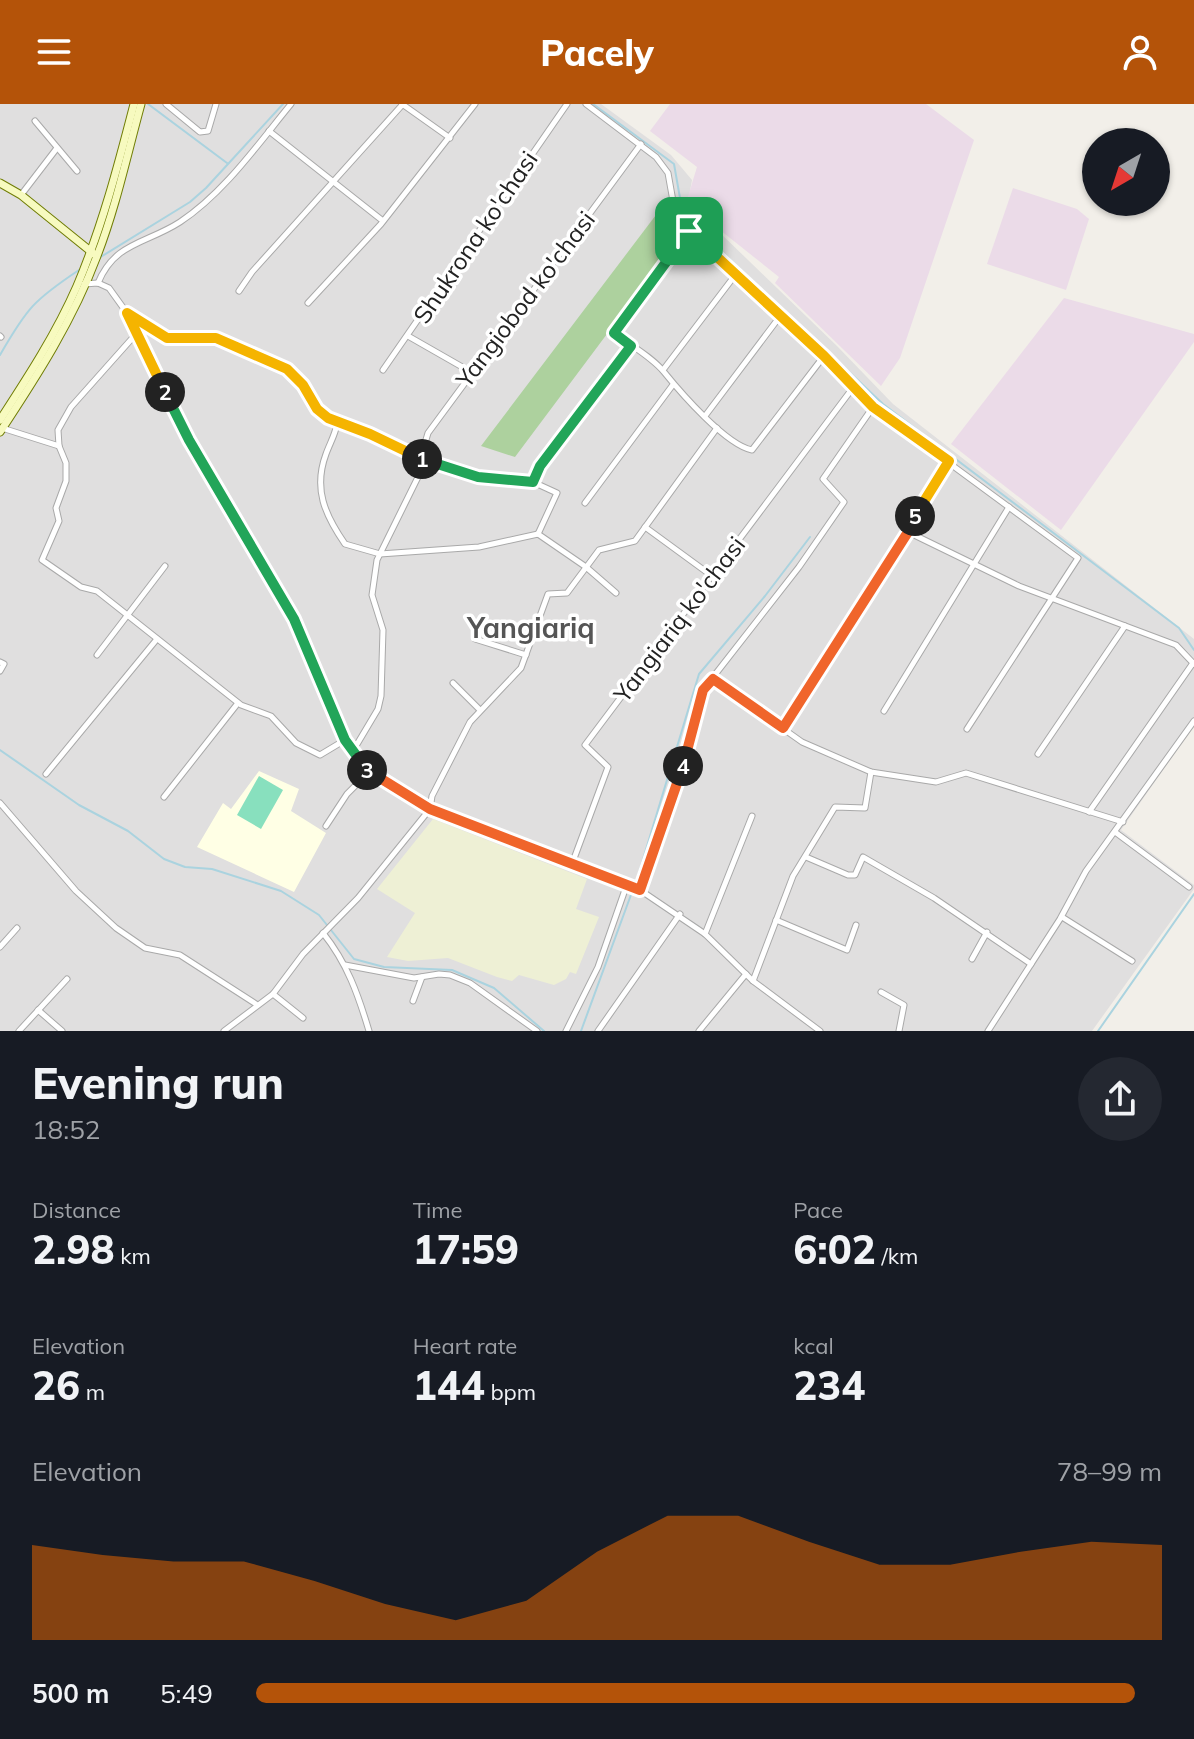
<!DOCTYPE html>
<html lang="en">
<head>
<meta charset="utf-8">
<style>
  body { margin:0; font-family:Mulish,sans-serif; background:#242831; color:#f1f3f6; height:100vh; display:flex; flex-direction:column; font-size:30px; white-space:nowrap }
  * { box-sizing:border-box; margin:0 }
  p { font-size:26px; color:#9ea1a6 }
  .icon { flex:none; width:44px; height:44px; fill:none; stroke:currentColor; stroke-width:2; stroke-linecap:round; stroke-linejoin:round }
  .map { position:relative; height:927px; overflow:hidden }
  .panel { display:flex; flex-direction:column; background:#171b24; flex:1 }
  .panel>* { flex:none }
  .needle { width:52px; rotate:219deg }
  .tools { position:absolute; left:1082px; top:24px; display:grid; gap:16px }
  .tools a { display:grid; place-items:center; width:88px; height:88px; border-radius:50%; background:#171b24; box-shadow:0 2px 6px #0004; font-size:40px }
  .pin { position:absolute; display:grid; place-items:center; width:68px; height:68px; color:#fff; margin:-34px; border-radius:16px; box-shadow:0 4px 12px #0006 }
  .km { position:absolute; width:40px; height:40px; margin:-20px; border-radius:50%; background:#222; color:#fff; font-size:22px; line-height:40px; text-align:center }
  .round { display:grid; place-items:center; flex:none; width:84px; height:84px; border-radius:42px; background:#242831 }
  .summary { display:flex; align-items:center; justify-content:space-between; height:136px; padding:0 32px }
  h1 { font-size:44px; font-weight:800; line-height:60px }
  .metrics { display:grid; grid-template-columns:repeat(3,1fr); gap:12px; height:136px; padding:8px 32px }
  .metrics div { display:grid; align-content:center }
  .metrics b { font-size:40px; font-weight:800 }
  .metrics small { font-size:22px; font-weight:400 }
  .metrics p { font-size:22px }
  .chart { height:224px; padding:16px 32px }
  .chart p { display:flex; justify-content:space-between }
  .chart svg { width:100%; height:144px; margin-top:8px; fill:#b45309; opacity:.7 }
  ul { padding:0 32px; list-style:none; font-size:26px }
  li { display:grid; grid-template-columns:128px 96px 1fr; align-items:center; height:60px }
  li i { height:20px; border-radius:10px; background:#b45309 }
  header { display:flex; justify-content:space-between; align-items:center; height:104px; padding:0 32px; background:#b45309; color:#fff; font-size:36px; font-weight:800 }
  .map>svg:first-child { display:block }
  .residential { fill:#e0dfdf }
  .industrial { fill:#ebdbe8 }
  .education { fill:#ffffe5 }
  .farmland { fill:#eef0d5 }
  .forest { fill:#add19e }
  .pitch { fill:#88e0be }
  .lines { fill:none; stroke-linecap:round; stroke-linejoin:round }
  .stream { stroke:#aad3df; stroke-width:2 }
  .street-casing { stroke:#a9a9a9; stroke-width:7 }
  .secondary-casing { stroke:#707d05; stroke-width:9 }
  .street { stroke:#fff; stroke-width:5 }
  .secondary { stroke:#f7fabf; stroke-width:7 }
  .split-1-casing { stroke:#fff; stroke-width:16 }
  .split-2-casing { stroke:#fff; stroke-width:16 }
  .split-3-casing { stroke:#fff; stroke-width:16 }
  .split-4-casing { stroke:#fff; stroke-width:16 }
  .split-5-casing { stroke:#fff; stroke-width:16 }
  .split-6-casing { stroke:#fff; stroke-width:16 }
  .split-1 { stroke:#22a559; stroke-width:10 }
  .split-2 { stroke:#f5b400; stroke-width:10 }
  .split-3 { stroke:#22a559; stroke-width:10 }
  .split-4 { stroke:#f0652b; stroke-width:10 }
  .split-5 { stroke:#f0652b; stroke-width:10 }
  .split-6 { stroke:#f5b400; stroke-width:10 }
  .labels { text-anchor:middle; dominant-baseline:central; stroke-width:7; stroke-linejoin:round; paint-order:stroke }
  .street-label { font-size:24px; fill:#222; stroke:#fff }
  .quarter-label { font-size:28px; font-weight:bold; fill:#555; stroke:#fff }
</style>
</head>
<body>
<header><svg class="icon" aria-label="menu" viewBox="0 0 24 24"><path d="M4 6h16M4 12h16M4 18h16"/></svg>Pacely<svg class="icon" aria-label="person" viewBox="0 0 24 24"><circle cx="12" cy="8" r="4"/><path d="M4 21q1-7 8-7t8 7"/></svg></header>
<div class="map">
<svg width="1194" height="927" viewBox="0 0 1194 927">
  <rect width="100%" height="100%" fill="#f2efe9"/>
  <path class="residential" d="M0,0H601L671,51L692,76L688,98L837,242L893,300L1194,535V622L1121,726L1194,781V785L1092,927H0Z"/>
  <g class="industrial">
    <path d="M670,0H926L974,36L900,254L881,282L775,179L779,173L686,99L697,63L650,27Z"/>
    <path d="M1013,84L1077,105L1089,115L1066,186L987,160Z"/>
    <path d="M1064,194L1194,230V238L1061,426L951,340Z"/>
  </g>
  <path class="education" d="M259,667L299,685L291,707L326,729L294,788L197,743L223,699L231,705Z"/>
  <path class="farmland" d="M433,715L587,775L576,805L599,813L576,870L570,868L566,875L554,881L519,871L512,877L497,873L448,854L408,857L387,853L415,809L377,785Z"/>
  <path class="forest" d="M665,99L670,113L684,127L515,353L481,342Z"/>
  <path class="pitch" d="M259,672L283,686L261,725L237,711Z"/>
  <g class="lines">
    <g class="stream">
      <path d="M148,0L227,59"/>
      <path d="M593,0L674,60L683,111L883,300L1179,524L1194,546"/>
      <path d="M99,154L190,98L206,84L283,0"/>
      <path d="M0,251C27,204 34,196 79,166"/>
      <path d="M0,646L79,701L128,727L164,755L185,763L212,765L281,787L319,811L354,855L384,863L452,866L494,884L544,927"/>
      <path d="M638,772L699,570L765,492L810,433"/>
      <path d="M581,927L632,788"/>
      <path d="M1098,927L1194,790"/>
    </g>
    <g class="street-casing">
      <g id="street">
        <path d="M166,0L200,28L208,27L216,0"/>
        <path d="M402,0L450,34"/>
        <path d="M586,0L656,53L668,69L676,114L824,252L873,303L1078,454L967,625"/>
        <path d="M35,17L77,67"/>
        <path d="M269,27L383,117"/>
        <path d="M21,91L57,44"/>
        <path d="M689,127L614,229C630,241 652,253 664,268C681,289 726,341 752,346L824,252"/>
        <path d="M98,179C115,138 146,140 180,118C224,89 258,40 291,0"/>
        <path d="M84,180L98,179L109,184L127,209L189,336L294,515L345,636L369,668L430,705L640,786L705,830L753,877L820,927"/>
        <path d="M239,187L252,168L403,0"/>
        <path d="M308,199L381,120L475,0"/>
        <path d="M128,209L167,234H216L287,265L303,281L317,305L328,314L370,330L427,358L478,373L533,378L557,389L538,430"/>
        <path d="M136,230L71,303L58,326L59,342L66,359V377L56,404L59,417L42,456L81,483L97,487L241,601L271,612L296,639L320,651L345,636"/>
        <path d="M0,232L1,233"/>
        <path d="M408,232L471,268"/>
        <path d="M383,266L567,0"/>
        <path d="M663,266L736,170"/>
        <path d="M705,312L781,211"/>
        <path d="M337,320C335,331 330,339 326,350C313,385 325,411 345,440L380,450L479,443L538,430"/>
        <path d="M2,324L59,342"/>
        <path d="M533,378L540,362L631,242"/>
        <path d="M585,399L672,282"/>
        <path d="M645,423L712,472"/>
        <path d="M908,428L1019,482L1176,541L1194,560"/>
        <path d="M538,430L586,463L616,489"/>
        <path d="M475,535L526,551"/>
        <path d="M97,551L165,462"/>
        <path d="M0,558L4,560L0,567"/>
        <path d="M713,575L802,638L871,668L936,678L966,669L1123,718"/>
        <path d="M453,579L480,606"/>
        <path d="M884,607L1009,403"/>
        <path d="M783,624L908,428L910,420L949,357"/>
        <path d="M353,647L378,605L381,592L383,526L372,491L377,456L422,365V349L428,329L641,40"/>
        <path d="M1038,650L1125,522"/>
        <path d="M46,670L157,535"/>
        <path d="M164,693L238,599"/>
        <path d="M0,699L76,787L116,824L145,844L180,851L256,900"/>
        <path d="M1089,708L1193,559"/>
        <path d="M326,722L347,690L369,668"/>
        <path d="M1115,728L1189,783"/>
        <path d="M806,753L848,771H855L863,753L934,794L1031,860"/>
        <path d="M572,760L608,663L585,641L855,281"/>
        <path d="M640,786L685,655L703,586L799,463L844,398L823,375L873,303"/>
        <path d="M1062,813L1132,857"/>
        <path d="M776,816L847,846L856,821"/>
        <path d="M323,829C347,859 358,890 369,927"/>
        <path d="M705,830L752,712"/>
        <path d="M0,843L17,824"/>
        <path d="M972,855L987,828"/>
        <path d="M345,861L414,874L439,870L450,871L470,879L537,927"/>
        <path d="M753,877L793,772L835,703L865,704L871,668"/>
        <path d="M881,888L904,901L899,927"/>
        <path d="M273,890L303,914"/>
        <path d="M413,897L422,873"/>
        <path d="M38,906L62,927"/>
        <path d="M19,927L67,875"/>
        <path d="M224,927L273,890L303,850L358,794L430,705L432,692L470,618L521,564L548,490L567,489L599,446L635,437L717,324"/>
        <path d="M566,927L598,863L627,780"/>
        <path d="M598,927L680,810"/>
        <path d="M699,927L746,870"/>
        <path d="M988,927L1060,815L1086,767L1194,617"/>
      </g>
    </g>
    <g class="secondary-casing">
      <g id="secondary">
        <path d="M0,79L21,91L94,150"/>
        <path d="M0,316C28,273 56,230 77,182C102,123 118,62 134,0"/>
        <path d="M0,328C37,272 73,216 97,152C116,103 127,51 141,0"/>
      </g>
    </g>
    <use href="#street" class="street"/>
    <use href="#secondary" class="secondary"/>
  </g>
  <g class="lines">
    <g class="split-1-casing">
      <path id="split-1" d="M422,355L478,373L533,378L540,362L631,242L614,229L689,127"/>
    </g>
    <g class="split-2-casing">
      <path id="split-2" d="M165,288L127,209L167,234H216L287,265L303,281L317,305L328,314L370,330L422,355"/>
    </g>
    <g class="split-3-casing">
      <path id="split-3" d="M165,288L189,336L294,515L345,636L367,666"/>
    </g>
    <g class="split-4-casing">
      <path id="split-4" d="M367,666L430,705L640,786L683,662"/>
    </g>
    <g class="split-5-casing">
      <path id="split-5" d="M683,662L703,586L713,575L783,624L908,428L915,412"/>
    </g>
    <g class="split-6-casing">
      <path id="split-6" d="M689,127L824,252L873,303L949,357L915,412"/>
    </g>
    <use href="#split-1" class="split-1"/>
    <use href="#split-2" class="split-2"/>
    <use href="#split-3" class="split-3"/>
    <use href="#split-4" class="split-4"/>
    <use href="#split-5" class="split-5"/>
    <use href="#split-6" class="split-6"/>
  </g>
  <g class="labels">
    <g class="street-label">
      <text transform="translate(475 133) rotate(-56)">Shukrona ko'chasi</text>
      <text transform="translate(525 195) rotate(-53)">Yangiobod ko'chasi</text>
      <text transform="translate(679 515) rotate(-53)">Yangiariq ko'chasi</text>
    </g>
    <g class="quarter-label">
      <text x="531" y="523">Yangiariq</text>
    </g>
  </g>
</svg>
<div class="tools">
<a><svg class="needle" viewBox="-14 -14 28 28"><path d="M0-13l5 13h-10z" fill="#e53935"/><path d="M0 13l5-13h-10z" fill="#9ea1a6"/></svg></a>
</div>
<div class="pin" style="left:689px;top:127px;background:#1e9e55"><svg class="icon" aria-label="arrive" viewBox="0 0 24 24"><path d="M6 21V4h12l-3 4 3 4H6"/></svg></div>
<b class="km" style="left:422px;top:355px">1</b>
<b class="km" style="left:165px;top:288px">2</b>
<b class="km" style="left:367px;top:666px">3</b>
<b class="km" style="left:683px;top:662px">4</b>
<b class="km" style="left:915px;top:412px">5</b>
</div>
<section class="panel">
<div class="summary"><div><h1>Evening run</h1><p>18:52</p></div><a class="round"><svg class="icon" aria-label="share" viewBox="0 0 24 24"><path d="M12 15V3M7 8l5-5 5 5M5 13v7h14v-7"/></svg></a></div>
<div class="metrics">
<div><p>Distance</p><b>2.98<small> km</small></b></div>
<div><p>Time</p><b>17:59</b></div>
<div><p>Pace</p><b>6:02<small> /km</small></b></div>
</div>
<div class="metrics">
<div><p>Elevation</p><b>26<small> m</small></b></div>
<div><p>Heart rate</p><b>144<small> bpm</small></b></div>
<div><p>kcal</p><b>234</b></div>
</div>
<div class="chart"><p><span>Elevation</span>78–99 m</p>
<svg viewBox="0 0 160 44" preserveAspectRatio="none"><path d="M0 44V15L10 18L20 20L30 20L40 26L50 33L60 38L70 32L80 17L90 6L100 6L110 14L120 21L130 21L140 17L150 14L160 15V44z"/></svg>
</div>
<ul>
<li><b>500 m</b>5:49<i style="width:97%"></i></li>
</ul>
</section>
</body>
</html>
